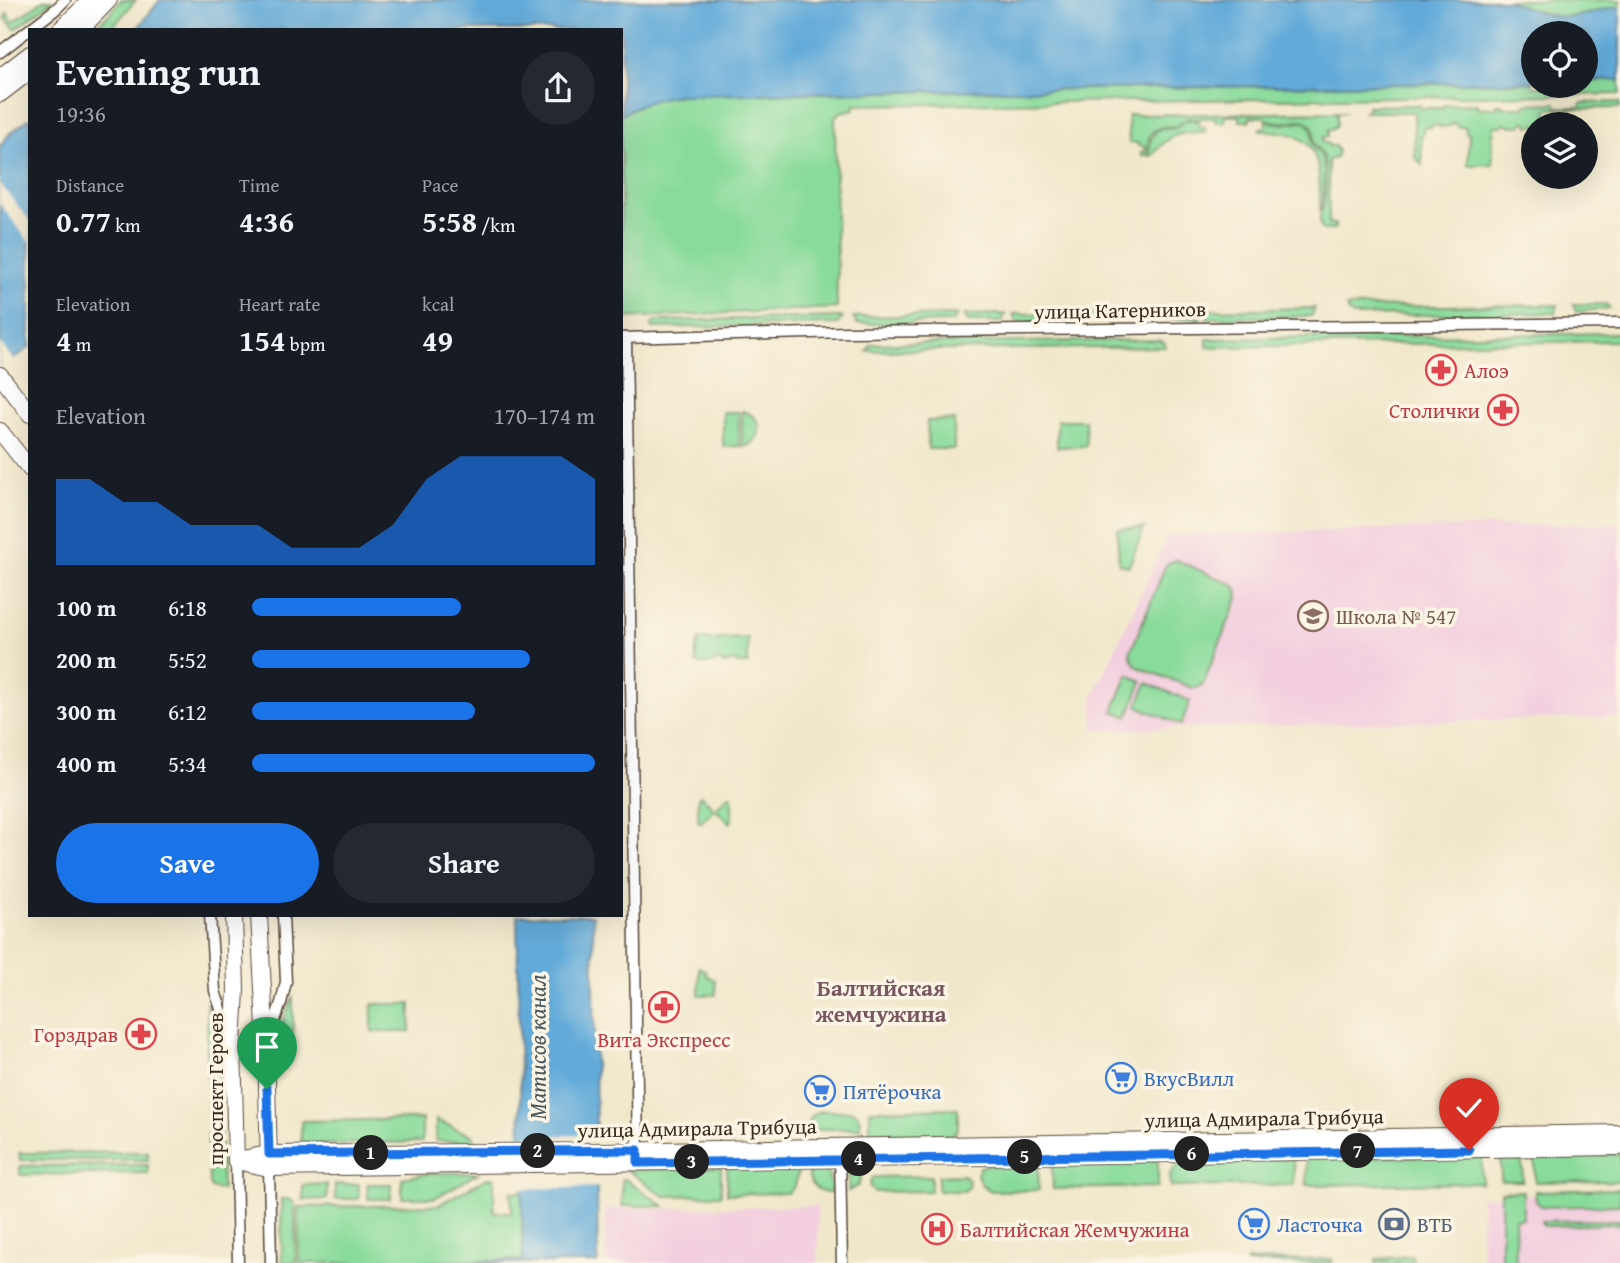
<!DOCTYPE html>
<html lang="en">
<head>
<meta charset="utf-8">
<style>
  body { margin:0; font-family:"Gentium Book Plus",serif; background:#242831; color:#f1f3f6; height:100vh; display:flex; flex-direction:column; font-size:26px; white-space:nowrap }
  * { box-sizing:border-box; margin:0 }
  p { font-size:23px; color:#9ea1a6 }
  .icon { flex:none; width:38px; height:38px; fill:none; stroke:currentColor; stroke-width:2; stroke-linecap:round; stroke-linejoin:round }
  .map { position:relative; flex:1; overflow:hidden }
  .side { position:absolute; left:28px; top:28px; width:595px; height:889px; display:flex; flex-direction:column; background:#171b24; border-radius:0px; box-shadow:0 7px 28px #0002 }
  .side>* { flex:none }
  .tools { position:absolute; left:1521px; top:21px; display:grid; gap:14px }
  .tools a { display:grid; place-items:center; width:77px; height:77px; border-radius:50%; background:#171b24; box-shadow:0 7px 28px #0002; font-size:35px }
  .pin { position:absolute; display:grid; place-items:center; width:60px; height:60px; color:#fff; margin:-72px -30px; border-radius:50% 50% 50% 0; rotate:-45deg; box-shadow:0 0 7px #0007 }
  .pin .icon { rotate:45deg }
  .km { position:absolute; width:35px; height:35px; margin:-18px; border-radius:50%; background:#222; color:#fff; font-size:19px; line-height:35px; text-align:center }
  .round { display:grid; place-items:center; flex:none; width:74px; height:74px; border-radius:37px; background:#242831 }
  .overview { display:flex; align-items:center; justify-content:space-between; height:119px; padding:0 28px }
  h1 { font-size:38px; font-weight:600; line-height:52px }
  .metrics { display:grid; grid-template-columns:repeat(3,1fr); gap:10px; height:119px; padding:7px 28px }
  .metrics div { display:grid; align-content:center }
  .metrics b { font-size:30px; font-weight:600 }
  .metrics small { font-size:19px; font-weight:400 }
  .metrics p { font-size:19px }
  .chart { height:196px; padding:14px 28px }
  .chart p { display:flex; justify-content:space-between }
  .chart svg { width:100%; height:126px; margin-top:7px; fill:#1a73e8; opacity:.7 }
  .button { display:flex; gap:14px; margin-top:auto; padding:14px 28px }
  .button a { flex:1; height:80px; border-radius:42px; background:#1a73e8; color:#fff; font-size:28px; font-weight:600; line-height:80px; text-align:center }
  .button a+a { background:#242831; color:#f1f3f6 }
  ul { padding:0 28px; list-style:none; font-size:23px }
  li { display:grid; grid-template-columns:112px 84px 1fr; align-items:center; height:52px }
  li i { height:18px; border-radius:9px; background:#1a73e8 }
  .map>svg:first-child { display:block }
  .built { fill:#f3cfdf }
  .green { fill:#89db9b; stroke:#62825c; stroke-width:2 }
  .water { fill:#62aad9; stroke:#4e6a7c; stroke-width:2 }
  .pier { fill:#f1e8cb }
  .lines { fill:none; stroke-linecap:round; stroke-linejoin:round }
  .street-casing { stroke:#564638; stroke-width:13 }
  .secondary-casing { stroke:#564638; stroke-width:18 }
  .street { stroke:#fff; stroke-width:10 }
  .secondary { stroke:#fff; stroke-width:16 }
  .route-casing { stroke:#fff; stroke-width:14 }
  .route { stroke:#1a73e8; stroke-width:9 }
  .labels { text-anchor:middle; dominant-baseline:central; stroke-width:7; stroke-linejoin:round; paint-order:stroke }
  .street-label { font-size:21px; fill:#3b2a1e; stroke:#fcf5e5 }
  .health-label { font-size:21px; fill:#be3a42; stroke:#fcf5e5; text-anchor:start }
  .education-label { font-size:21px; fill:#785e54; stroke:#fcf5e5; text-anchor:start }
  .shop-label { font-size:21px; fill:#366cbe; stroke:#fcf5e5; text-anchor:start }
  .service-label { font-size:21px; fill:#4e5e75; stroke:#fcf5e5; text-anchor:start }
  .neighbourhood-label { font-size:23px; font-weight:bold; fill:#795760; stroke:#fcf5e5 }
  .water-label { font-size:23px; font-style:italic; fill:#49575f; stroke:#fcf5e5 }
</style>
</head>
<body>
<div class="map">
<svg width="1620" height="1263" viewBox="0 0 1620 1263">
  <rect width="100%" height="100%" fill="#fcf5e5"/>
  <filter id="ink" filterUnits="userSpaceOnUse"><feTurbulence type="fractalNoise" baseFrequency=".0143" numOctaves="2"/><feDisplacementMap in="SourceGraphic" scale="14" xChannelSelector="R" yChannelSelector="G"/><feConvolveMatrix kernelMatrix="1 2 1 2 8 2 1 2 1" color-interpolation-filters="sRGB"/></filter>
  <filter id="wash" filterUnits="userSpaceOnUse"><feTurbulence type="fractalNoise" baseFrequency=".00686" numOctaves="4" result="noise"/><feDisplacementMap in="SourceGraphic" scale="28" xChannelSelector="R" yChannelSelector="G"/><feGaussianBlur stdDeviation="1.57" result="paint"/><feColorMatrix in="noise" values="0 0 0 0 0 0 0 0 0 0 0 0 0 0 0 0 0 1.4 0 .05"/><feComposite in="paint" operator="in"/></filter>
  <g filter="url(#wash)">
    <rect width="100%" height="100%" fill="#f1e8cb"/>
    <g class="built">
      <path d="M1620,523V717L1094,730L1093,697L1168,535Z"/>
      <path d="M1620,1193V1263H1482L1481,1197Z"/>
      <path d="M817,1206L818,1263H606L605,1209Z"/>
    </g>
    <g class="green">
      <path d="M43,0H53L15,29L5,18L7,13L13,22Z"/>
      <path d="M121,0H136L110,30H92L109,14Z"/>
      <path d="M1507,0H1620V7C1601,8 1584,17 1565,17C1545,18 1525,6 1507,0Z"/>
      <path d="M1620,80V94L855,105L854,109L841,112L835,117L837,308L621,318V115C640,103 658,97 680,95L1533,82V86H1586V81Z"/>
      <path d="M1619,102L1620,108L1547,109V124L1529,126L1528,123L1524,122L1521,126H1510L1509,124H1502V126H1494V133L1492,135L1493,164L1468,165L1469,134L1466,133V127H1458L1455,123L1451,124L1450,126L1439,127L1438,125H1432L1431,127L1423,128V134L1421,135L1422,165L1415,157L1414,112H1362L1367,111V106L1420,105V108H1443L1444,105L1477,104V108L1497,107V104H1502L1503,107H1525V104L1556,103L1557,107H1580L1581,103Z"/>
      <path d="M1347,112L1337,113V125L1332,129H1328V137H1323V143H1328L1329,146H1335L1338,151L1336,158L1328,160L1329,224H1335V228L1331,230H1323L1320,224V215L1324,205L1325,198L1324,157L1314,143V129C1304,115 1299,121 1285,122C1278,123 1272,121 1266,119L1265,117H1250L1249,121H1240V116H1225V122H1216L1215,118H1200L1199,120L1188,118L1177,126L1161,127L1153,131L1149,137L1147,155L1141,156V152H1144V146H1138V143H1129L1128,115Z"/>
      <path d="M1186,120H1193L1199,122L1200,127H1205V132C1180,132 1168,134 1153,155L1149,156L1151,139L1155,132L1162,128H1175Z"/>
      <path d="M1266,121C1272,123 1277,124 1283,124C1293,123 1310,116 1312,132C1313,136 1312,140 1312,144C1315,149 1321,153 1322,158C1326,169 1324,201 1320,212C1320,162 1321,129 1260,131V128H1266Z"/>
      <path d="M1573,304H1606L1610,308L1576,312Z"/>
      <path d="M1558,305L1555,313L1353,316L1349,313L1347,307Z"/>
      <path d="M1315,308L1312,316L1207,318L1206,310Z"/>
      <path d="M1201,310V318L1148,319L1144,316L1142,311Z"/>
      <path d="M1131,313L1126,320L1017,322L1013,314Z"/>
      <path d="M1005,314L1002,322H968L965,315Z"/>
      <path d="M957,315L953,322L857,324L853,317Z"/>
      <path d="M843,317L838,324L651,328L653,323L655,321Z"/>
      <path d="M1620,333V341L1207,347V339Z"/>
      <path d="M1159,340L1165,343V347L867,351L872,344Z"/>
      <path d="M742,411C765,416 765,442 742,447Z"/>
      <path d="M723,412H739V446L723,447Z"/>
      <path d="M954,420V449H928L927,421Z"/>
      <path d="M1085,420L1086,446L1057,447V420Z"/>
      <path d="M1144,528L1129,566L1119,564L1117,529Z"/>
      <path d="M1176,560L1232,584L1237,589L1238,598L1204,682L1199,687L1193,688L1138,667C1133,663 1131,659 1130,653L1165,567L1168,563Z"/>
      <path d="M748,638V664H739L733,661L725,664L718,661L710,664H696V647L700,639H705L714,641L720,639Z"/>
      <path d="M1128,675L1142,681L1128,717L1113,711Z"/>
      <path d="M1147,683L1190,701L1181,725L1137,706Z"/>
      <path d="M700,795L713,807V811L700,823L698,821V798Z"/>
      <path d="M730,795L732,797V820L730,823L717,811V807Z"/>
      <path d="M699,967L706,971V975L715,980L716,995H699Z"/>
      <path d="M293,996V1038L290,1042L279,1043L281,1027Z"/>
      <path d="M207,1001L219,1036L220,1118H213L208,1113Z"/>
      <path d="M372,1004H411L410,1032H372Z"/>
      <path d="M958,1108V1129L953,1135L870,1136V1110Z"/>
      <path d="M822,1111H853C860,1115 860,1120 860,1128L808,1130C808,1118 811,1115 822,1111Z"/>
      <path d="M422,1119V1142L301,1145V1121Z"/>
      <path d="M436,1120L473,1136L476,1142L436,1141Z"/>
      <path d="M214,1130H220L222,1190L211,1188L209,1184L208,1135Z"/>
      <path d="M148,1152V1160H20L19,1153Z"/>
      <path d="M1620,1154V1181L1535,1182V1156Z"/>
      <path d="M1503,1155H1520L1522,1163L1523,1181H1501V1163Z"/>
      <path d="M1306,1157H1482V1183L1307,1185Z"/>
      <path d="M1293,1158L1294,1185L1171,1187L1170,1174L1178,1164Z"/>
      <path d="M1158,1160V1187L1053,1189L1052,1162Z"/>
      <path d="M1038,1162L1039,1190L991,1191L982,1185L977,1175L980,1167L997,1163Z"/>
      <path d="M148,1165V1173L20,1175V1166Z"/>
      <path d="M807,1165C828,1168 831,1172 831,1193C813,1194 808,1181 807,1165Z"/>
      <path d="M799,1166L795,1186L788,1193L727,1194V1167Z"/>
      <path d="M855,1166H861V1177L858,1186L848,1191L849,1172Z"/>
      <path d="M721,1167V1195L664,1196L627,1170Z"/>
      <path d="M432,1173H478L435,1198H402V1178Z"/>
      <path d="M963,1175L969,1180L968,1188L964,1191H938V1176Z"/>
      <path d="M931,1176V1191L875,1192L870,1187L871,1179L874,1177Z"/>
      <path d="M487,1178H494V1212H512L511,1192H522L523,1260L399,1263H299L298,1207L438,1205Z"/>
      <path d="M622,1179H625L664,1206H622Z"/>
      <path d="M327,1184V1199L303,1200V1185Z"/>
      <rect x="335" y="1184" width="24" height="15"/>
      <path d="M367,1184H391V1199H368Z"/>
      <path d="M1620,1189V1205L1545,1207C1536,1205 1535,1200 1535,1191Z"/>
      <path d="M1523,1191V1218L1515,1219L1516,1263H1501V1192Z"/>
      <path d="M281,1199C287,1199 292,1198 295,1205L296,1263H282Z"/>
      <path d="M1620,1220V1224L1544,1226L1542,1224V1221Z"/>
      <path d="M1412,1256L1413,1263H1376V1259Z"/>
      <path d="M1332,1259V1263H1246V1261Z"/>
    </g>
    <g class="water">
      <path d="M160,0H1507C1530,8 1551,20 1576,16C1591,14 1605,8 1620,7V80L1586,81V33H1533V82L680,95C658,97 640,103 621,115V30H136Z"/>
      <path d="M30,118V347L0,369V146L10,133Z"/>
      <path d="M517,915H593L598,1263H399L523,1260Z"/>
    </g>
    <g class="pier">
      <path d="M0,184L30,221V243L0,204Z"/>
      <path d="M0,343L15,362L0,373Z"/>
      <path d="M599,1135L601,1187L518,1189L517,1136Z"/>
    </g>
  </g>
  <g filter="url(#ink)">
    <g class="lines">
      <g class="street-casing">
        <g id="street">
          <path d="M0,52L56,9L65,0"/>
          <path d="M621,338L848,332L1620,323"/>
          <path d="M626,338L638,1157"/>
          <path d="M210,915L215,991L230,1036"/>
          <path d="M268,1040L281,1003L286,982L283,915"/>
          <path d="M840,1153L842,1263"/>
          <path d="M236,1161L238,1263"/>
          <path d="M269,1168L271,1263"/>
        </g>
      </g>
      <g class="secondary-casing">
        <g id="secondary">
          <path d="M60,30L91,0"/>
          <path d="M80,30L109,0"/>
          <path d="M0,77L30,54"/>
          <path d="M0,94L30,71"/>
          <path d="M0,375L30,414"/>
          <path d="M0,431L30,469"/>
          <path d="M234,915L236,990L233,1044L236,1161"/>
          <path d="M259,915L266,1046L269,1165"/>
          <path d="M242,1159L269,1154L606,1151L1620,1133"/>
          <path d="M236,1161L269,1168L1620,1147"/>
        </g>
      </g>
      <use href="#street" class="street"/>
      <use href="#secondary" class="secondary"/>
    </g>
  </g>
  <g class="lines" filter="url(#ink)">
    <g class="route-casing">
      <path id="route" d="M267,1089L269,1154L638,1150V1163L1469,1150"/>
    </g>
    <use href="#route" class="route"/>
  </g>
  <defs>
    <g id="pharmacy-ring" transform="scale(1.575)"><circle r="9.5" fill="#fcf5e5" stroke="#e0444e" stroke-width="1.5"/><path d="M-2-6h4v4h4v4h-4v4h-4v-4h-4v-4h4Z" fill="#e0444e"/></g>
    <g id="school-ring" transform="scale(1.575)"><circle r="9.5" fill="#fcf5e5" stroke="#8d6e63" stroke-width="1.5"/><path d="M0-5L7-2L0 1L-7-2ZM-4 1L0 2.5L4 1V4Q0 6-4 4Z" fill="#8d6e63"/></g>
    <g id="supermarket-ring" transform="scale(1.575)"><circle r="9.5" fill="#fcf5e5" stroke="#3f7fe0" stroke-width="1.5"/><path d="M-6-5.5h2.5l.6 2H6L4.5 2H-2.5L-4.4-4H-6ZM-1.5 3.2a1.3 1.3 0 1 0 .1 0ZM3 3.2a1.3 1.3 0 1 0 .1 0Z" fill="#3f7fe0"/></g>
    <g id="bank-ring" transform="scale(1.575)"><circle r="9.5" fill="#fcf5e5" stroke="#5c6f8a" stroke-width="1.5"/><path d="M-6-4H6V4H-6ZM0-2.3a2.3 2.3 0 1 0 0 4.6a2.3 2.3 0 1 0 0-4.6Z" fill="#5c6f8a"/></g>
    <g id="hospital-ring" transform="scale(1.575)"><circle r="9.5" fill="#fcf5e5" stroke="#e0444e" stroke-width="1.5"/><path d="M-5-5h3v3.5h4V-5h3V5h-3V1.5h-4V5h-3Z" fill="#e0444e"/></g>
  </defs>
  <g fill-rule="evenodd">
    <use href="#pharmacy-ring" x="1441" y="370"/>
    <use href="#pharmacy-ring" x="1503" y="410"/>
    <use href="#school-ring" x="1313" y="616"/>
    <use href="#pharmacy-ring" x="664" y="1007"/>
    <use href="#pharmacy-ring" x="141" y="1034"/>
    <use href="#supermarket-ring" x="1121" y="1078"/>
    <use href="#supermarket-ring" x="820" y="1091"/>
    <use href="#supermarket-ring" x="1254" y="1224"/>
    <use href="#bank-ring" x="1394" y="1224"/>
    <use href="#hospital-ring" x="937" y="1229"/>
  </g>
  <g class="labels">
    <g class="street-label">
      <text transform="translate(1120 310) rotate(-1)">улица Катерников</text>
      <text transform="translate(215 1089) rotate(-90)">проспект Героев</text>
      <text transform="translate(1264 1118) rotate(-1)">улица Адмирала Трибуца</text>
      <text transform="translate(697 1128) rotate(-1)">улица Адмирала Трибуца</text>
    </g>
    <g class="health-label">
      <text x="1464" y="370">Алоэ</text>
      <text x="1480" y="410" text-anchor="end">Столички</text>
      <text x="118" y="1034" text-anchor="end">Горздрав</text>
      <text x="664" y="1039" text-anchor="middle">Вита Экспресс</text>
      <text x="960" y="1229">Балтийская Жемчужина</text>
    </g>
    <g class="education-label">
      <text x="1336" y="616">Школа № 547</text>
    </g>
    <g class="shop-label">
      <text x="1144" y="1078">ВкусВилл</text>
      <text x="843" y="1091">Пятёрочка</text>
      <text x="1277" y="1224">Ласточка</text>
    </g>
    <g class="service-label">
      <text x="1417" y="1224">ВТБ</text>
    </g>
    <g class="neighbourhood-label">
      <text x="881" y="987">Балтийская<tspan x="881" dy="26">жемчужина</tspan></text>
    </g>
    <g class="water-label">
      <text transform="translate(537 1047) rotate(-90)">Матисов канал</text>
    </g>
  </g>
</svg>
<div class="tools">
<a><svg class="icon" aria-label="locate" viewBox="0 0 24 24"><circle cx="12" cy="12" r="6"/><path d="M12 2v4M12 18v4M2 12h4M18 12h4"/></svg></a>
<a><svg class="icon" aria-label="layers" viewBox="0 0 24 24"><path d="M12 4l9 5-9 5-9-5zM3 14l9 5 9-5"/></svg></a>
</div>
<div class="pin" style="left:267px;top:1089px;background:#1e9e55"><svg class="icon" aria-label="arrive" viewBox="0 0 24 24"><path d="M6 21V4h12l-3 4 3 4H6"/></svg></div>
<div class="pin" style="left:1469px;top:1150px;background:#d93025"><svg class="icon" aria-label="check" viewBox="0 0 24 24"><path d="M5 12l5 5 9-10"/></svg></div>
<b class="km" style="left:371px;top:1153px">1</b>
<b class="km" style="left:538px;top:1151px">2</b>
<b class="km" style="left:692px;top:1162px">3</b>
<b class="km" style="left:859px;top:1159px">4</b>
<b class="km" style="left:1025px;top:1157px">5</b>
<b class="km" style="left:1192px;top:1154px">6</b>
<b class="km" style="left:1358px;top:1151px">7</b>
<section class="side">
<div class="overview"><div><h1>Evening run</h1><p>19:36</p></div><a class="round"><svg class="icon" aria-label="share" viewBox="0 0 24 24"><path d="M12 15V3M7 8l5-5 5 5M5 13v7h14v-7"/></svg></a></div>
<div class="metrics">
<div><p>Distance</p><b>0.77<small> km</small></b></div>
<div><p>Time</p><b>4:36</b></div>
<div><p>Pace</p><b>5:58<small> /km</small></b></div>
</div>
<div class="metrics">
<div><p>Elevation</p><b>4<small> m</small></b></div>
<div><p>Heart rate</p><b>154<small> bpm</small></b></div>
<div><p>kcal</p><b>49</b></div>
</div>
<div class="chart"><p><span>Elevation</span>170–174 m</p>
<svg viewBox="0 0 160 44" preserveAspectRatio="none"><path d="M0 44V14L10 14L20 22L30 22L40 30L50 30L60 30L70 38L80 38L90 38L100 30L110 14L120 6L130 6L140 6L150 6L160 14V44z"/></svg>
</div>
<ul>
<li><b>100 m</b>6:18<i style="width:61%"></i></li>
<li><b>200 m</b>5:52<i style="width:81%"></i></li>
<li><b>300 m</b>6:12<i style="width:65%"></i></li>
<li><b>400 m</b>5:34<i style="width:100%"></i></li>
</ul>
<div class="button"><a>Save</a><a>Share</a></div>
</section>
</div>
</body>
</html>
